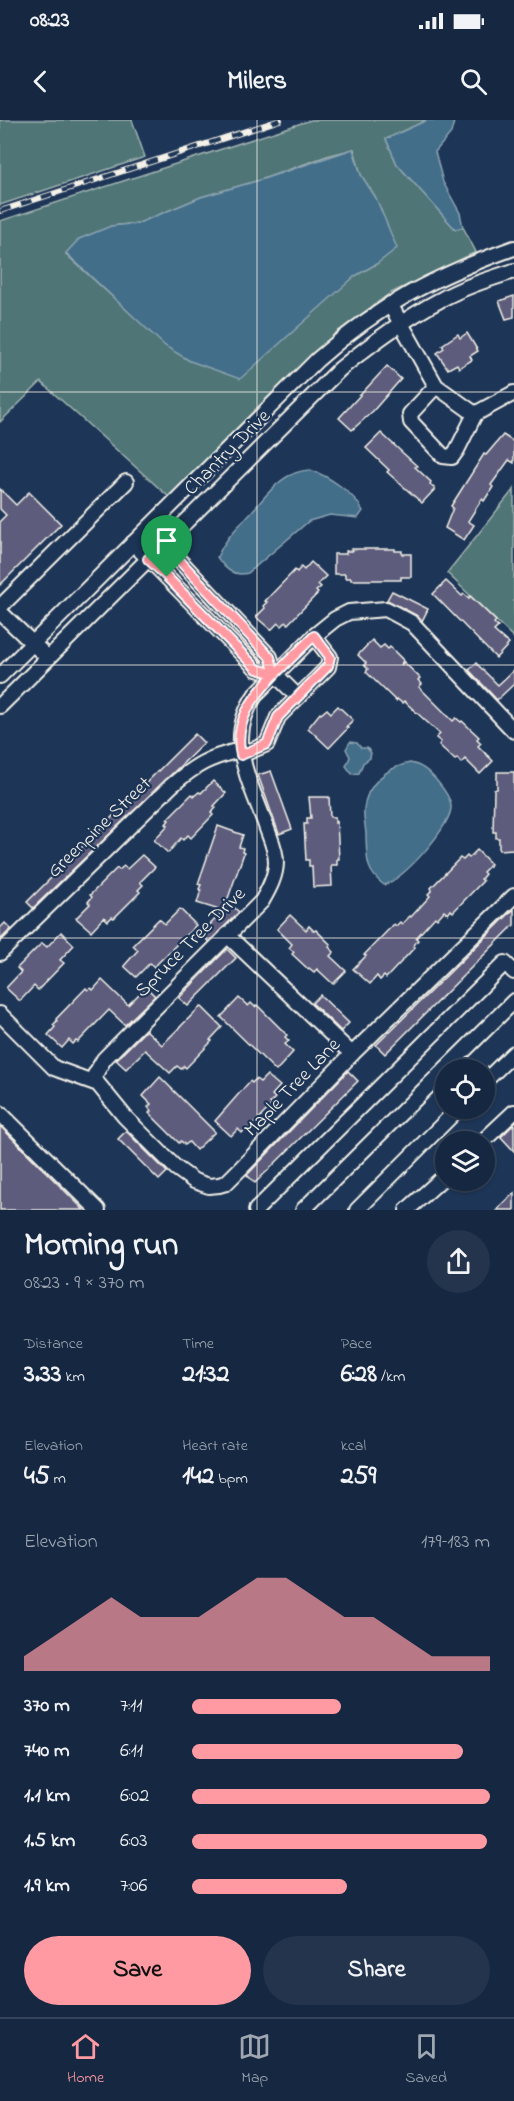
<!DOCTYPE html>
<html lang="en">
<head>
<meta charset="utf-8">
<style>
  body { margin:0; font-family:"Indie Flower",sans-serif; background:#23344c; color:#f1f3f6; height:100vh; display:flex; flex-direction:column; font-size:22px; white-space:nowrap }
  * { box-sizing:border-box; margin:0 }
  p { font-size:20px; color:#9ea6b1 }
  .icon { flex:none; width:33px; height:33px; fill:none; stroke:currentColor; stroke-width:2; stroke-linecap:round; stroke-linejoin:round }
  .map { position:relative; height:1090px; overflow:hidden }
  .details { display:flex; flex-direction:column; background:#162841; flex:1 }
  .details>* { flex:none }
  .tools { position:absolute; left:435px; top:939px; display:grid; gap:12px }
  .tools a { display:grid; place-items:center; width:60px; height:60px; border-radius:50%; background:#162841; box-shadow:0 2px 4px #0004,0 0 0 2px #35445a; font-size:30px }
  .pin { position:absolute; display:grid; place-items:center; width:51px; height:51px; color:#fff; margin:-62px -26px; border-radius:50% 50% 50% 0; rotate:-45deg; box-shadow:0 0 6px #0007 }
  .pin .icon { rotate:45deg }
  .round { display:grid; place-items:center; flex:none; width:63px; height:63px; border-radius:32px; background:#23344c }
  .summary { display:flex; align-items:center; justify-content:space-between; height:102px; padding:0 24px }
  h1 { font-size:33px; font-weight:700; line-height:45px }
  .figures { display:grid; grid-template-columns:repeat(3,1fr); gap:9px; height:102px; padding:6px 24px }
  .figures div { display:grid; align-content:center }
  .figures b { font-size:26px; font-weight:700 }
  .figures small { font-size:16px; font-weight:400 }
  .figures p { font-size:16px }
  .chart { height:168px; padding:12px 24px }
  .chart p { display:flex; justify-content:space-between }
  .chart svg { width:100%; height:108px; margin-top:6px; fill:#ff9aa2; opacity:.7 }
  .primary-button { display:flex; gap:12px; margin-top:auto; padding:12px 24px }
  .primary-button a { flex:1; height:69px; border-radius:36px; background:#ff9aa2; color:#111; font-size:24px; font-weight:700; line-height:69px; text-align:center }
  .primary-button a+a { background:#23344c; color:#f1f3f6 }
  ul { padding:0 24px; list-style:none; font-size:20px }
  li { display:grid; grid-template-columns:96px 72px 1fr; align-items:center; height:45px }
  li i { height:15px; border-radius:8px; background:#ff9aa2 }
  .status { display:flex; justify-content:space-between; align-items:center; height:42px; padding:0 30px; background:#162841; direction:ltr }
  .status svg { height:16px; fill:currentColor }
  header { display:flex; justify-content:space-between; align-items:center; height:78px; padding:0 24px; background:#162841; font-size:27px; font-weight:700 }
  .tab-bar { display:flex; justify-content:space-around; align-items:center; height:84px; border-top:2px solid #35445a; background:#162841; font-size:16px; color:#9ea6b1 }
  .tab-bar a { display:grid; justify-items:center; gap:3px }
  .tab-bar .on { color:#ff9aa2 }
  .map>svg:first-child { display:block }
  .green { fill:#4f7577; stroke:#a2b3b0; stroke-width:1.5; fill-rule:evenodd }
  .water { fill:#436e8a; stroke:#8aa2b0; stroke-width:1.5 }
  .building { fill:#5d5b7b; stroke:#f4f1e8; stroke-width:1.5 }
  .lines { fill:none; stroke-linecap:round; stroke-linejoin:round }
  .minor-casing { stroke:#f4f1e8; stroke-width:18 }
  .minor { stroke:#1d3557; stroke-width:14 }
  .rail-casing { stroke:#f4f1e8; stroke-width:6 }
  .rail { stroke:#1d3557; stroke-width:4; stroke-dasharray:11; stroke-linecap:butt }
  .route-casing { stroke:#fff; stroke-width:12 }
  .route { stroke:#ff9aa2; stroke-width:8 }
  .grid { fill:none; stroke:#f4f1e8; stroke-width:1.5; stroke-opacity:0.55 }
  .labels { text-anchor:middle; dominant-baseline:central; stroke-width:4.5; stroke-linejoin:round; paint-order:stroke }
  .street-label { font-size:20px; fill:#f4f1e8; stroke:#1d3557 }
</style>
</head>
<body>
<div class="status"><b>08:23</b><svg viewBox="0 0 49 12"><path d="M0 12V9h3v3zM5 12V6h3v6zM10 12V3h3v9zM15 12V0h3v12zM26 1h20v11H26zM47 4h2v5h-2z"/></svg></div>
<header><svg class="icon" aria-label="back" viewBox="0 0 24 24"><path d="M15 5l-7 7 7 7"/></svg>Milers<svg class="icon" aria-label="search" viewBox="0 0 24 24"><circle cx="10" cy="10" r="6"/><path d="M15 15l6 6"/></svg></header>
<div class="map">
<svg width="514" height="1090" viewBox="0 0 514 1090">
  <rect width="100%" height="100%" fill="#1d3557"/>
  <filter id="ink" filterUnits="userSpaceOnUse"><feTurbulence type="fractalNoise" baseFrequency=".0167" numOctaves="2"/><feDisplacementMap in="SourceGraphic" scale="12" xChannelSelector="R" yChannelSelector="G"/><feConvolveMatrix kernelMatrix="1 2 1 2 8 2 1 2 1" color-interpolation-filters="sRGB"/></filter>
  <g filter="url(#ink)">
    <g class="green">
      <path d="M0,0H132L145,37L0,85Z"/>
      <path d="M311,0H427L386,19L397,44L455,109L463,107L476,132L389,174L336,213L170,378L41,262L0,302V101ZM354,29L361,55L376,78L378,143L355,156L299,203L190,241L165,225L66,134L111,106L139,103L201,77L260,60L327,36Z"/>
      <path d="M514,369V518L447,453Z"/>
    </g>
    <g class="water">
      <path d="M427,0H450L454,2L451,13L435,32L443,62L460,93L463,107L455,109L397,44L386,19Z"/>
      <path d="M353,29L361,55L376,78L397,128L378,143L355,156L240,259L190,241L165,226L66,133L79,119L111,106L139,103L201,77L260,60Z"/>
      <path d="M310,350C329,356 354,373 363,391L358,398L330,395L309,401L248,453C233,457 225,449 217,437C226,417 240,405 254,389C270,371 284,351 310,350Z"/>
      <path d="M350,622L357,623L361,628H367L371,633L370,638L363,643L359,653L352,654L346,646L350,637L346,629Z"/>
      <path d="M410,643C422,645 429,652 437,661C442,667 450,677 451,685C454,704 402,761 384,765C365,751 367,738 366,716C366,707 363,698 364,689C366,664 388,647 410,643Z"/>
    </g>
    <g class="building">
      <path d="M514,176V197L506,199L499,181Z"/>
      <path d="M467,213L478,231L470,236L472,240L459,248L457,244L448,249L437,233L444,228L442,225L458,214L460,218Z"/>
      <path d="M387,246L401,259L373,291L352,310L339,298Z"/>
      <path d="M381,313L417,346L415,347L431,362L430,364L435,369L422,383L387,352L389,350L366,328Z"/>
      <path d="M503,315L514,322V343L509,340L491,365L493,367L484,381L482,379L468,401L474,405L464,420L445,408L453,388L451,386L484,334L486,335Z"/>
      <path d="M0,369L16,385L29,372L61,404L0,465V401L6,395L0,389Z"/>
      <path d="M351,429H395V431H402V434H411V457H401V460H351V458H345V454H334V434H346V431H352Z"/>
      <path d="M311,442L326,456L318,464L321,467L316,471L318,473L288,504L286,502L282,506L278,503L271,510L256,497L265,488L263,486L267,482L265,481L295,450L297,452L301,447L304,450Z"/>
      <path d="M446,461L462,476L464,474L469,478L470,476L496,501L494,503L498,507L494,511L509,524L496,538L433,474Z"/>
      <path d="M392,471L428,489L422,501L416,495L387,480Z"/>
      <path d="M372,520L380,528L384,525L388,529L390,527L403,540L401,545L404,542L420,558L418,560L422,564L419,567L453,601L456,598L461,602L462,601L479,617L477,619L481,623L478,626L493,641L480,654L465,639L461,643L457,638L455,640L439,625L441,622L436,618L440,614L404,581L402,583L397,579L396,581L366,552L368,549L364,545L366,543L358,535Z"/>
      <path d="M476,543L498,565L514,550V564L497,580L469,550Z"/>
      <path d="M338,586L353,600L346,607L348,608L329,628L308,608L320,593L321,594L327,589L331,593Z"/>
      <path d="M195,614L204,623L33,788L27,782Z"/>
      <path d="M271,651L292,709L279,714L258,655Z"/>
      <path d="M497,652H514V729L499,730V718H496V712H493L494,670L497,669Z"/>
      <path d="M213,661L226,673L214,686L216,688L211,693L213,695L191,718L188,715L183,720L181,718L168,733L154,720L168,705L166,704L169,700L167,699L192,674L194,676L199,672L201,673Z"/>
      <path d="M309,677H329L330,697H335V703L337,702L339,739H337V745H331L332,766L313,767L312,746H309V740H306L304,704H307V698H311Z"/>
      <path d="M218,706L243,715L239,727L243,728L242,732L244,733L227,781L239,792L209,822L201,814L223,791L197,783L201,770L199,769L201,765L198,764Z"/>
      <path d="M477,730L491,744L483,752L485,754L481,759L483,761L453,792L451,790L448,794L444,791L437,799L435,797L416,818L418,820L414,825L415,827L386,858L384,856L380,860L377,856L370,864L353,849L366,836L364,835L394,804L396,806L400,802L402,804L410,796L411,797L430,776L428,774L432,770L431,768L460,738L463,740L467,736L469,738Z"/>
      <path d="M142,735L155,747L140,762L143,765L138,770L140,772L114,798L112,797L108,801L104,797L91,811L76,798L90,784L88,782L92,777L90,775L117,748L119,750L124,746L127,749Z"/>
      <path d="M180,789L196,805L154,847L150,843L136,857L124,846L138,830L133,825L159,799L165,804Z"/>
      <path d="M514,789V805L385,934L376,925Z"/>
      <path d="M290,795L306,810L309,806L314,811L316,810L331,825L329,827L334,832L330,836L346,851L333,864L317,849L314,852L309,848L308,849L292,834L294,832L289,828L292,824L277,809Z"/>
      <path d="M5,803L11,809L0,820V808Z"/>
      <path d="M61,812L74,825L60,840L64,843L38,870L34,866L20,881L6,868L21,852L17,848L42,823L47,827Z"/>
      <path d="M227,829L236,838L188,886L179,878Z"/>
      <path d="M102,860L128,885L146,867L155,876L125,905L109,890L78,922L76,921L73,924L69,920L62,928L48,915L55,907L53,905L57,901L56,899L86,868L88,870L91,868L93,870Z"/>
      <path d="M320,875L349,903L341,911L312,883Z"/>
      <path d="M239,878L248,886L251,883L255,887L257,885L287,915L285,917L289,921L285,924L293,932L276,951L221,897Z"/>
      <path d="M201,886L222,907L210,920L212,921L186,948L184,946L181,949L177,946L170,953L145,930L126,949L116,940L146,910L162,925Z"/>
      <path d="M348,951L358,961L255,1063L247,1055Z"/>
      <path d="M267,955L280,966L272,975L275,978L270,983L272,985L248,1010L246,1008L242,1013L238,1009L231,1016L215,1001L250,961L252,963L256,959L260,962Z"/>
      <path d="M160,957L215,1012L196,1030L189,1022L185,1025L181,1021L179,1023L149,993L151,991L148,987L151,984L143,976Z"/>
      <path d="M514,1004V1031L501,1017Z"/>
      <path d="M0,1006L84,1090H0Z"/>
      <path d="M126,1011L167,1052L159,1060L118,1019Z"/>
      <path d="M514,1073V1090H497Z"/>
    </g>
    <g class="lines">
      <g class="minor-casing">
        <g id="minor">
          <path d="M390,184L436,266L475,294L457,330L452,337L443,336L411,302L410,294L436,266"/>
          <path d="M475,294L514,273"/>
          <path d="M149,408L270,537L275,554L298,577"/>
          <path d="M133,423L257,549L275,554"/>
          <path d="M0,487L126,362"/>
          <path d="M0,492L48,538"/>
          <path d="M0,556L317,240C380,184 435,156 514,128"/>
          <path d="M0,586L340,249C372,223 404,199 440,180C463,167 489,159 514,151"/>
          <path d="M241,635L267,624L278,597L328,547L330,537L314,516"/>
          <path d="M227,815L352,934"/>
          <path d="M0,833L172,665C197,644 208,638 240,630"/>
          <path d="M0,894L54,948L98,964L125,997L176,1048L194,1061L209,1066L219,1065L226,1063L241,1048L352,934L514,776"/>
          <path d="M92,960L104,939L262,781C269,769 276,756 276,742C276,729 270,718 266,706C250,660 224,620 256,574L314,516L335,499L349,492L386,489L412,503L514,611"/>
          <path d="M484,962L514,933"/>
          <path d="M0,993L98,1090"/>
          <path d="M482,1022L514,992"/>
          <path d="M256,1090L505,843L514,852"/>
          <path d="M303,1090L514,881"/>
          <path d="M357,1090L459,988"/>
          <path d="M407,1090L446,1055"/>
        </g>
      </g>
      <use href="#minor" class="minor"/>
      <g class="rail-casing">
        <path id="rail" d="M0,91L280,0"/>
      </g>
      <use href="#rail" class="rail"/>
    </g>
  </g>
  <g class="lines" filter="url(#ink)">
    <g class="route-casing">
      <path id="route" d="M167,457L257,549L275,554C254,576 233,602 241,635L267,624L278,597L328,546L330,537L314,516L275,554L270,537L164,424L148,439L167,457"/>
    </g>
    <use href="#route" class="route"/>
  </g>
  <path class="grid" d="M257,0V1090M0,272H514M0,545H514M0,818H514"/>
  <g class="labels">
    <g class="street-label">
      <text transform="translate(228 333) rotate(-45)">Chantry Drive</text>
      <text transform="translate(100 708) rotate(-44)">Greenpine Street</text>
      <text transform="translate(191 823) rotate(-45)">Spruce Tree Drive</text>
      <text transform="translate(293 968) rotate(-46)">Maple Tree Lane</text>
    </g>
  </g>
</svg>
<div class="tools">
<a><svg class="icon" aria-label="locate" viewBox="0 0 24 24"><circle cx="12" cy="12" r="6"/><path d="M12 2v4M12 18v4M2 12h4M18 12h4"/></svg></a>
<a><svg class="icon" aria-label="layers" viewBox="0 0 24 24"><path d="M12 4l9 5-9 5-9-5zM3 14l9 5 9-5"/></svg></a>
</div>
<div class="pin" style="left:167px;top:457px;background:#1e9e55"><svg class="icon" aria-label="arrive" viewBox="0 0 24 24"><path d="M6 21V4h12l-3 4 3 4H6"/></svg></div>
</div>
<section class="details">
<div class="summary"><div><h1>Morning run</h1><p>08:23 · 9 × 370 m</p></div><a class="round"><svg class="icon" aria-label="share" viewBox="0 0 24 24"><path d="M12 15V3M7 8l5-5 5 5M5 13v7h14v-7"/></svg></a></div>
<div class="figures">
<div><p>Distance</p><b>3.33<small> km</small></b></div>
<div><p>Time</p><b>21:32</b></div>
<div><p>Pace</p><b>6:28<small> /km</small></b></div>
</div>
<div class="figures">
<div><p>Elevation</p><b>45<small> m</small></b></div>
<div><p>Heart rate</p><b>142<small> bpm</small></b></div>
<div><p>kcal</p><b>259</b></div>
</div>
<div class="chart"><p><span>Elevation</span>179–183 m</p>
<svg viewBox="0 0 160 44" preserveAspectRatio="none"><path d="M0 44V38L10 30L20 22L30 14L40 22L50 22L60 22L70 14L80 6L90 6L100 14L110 22L120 22L130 30L140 38L150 38L160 38V44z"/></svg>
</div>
<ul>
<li><b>370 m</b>7:11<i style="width:50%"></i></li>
<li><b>740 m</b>6:11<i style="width:91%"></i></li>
<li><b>1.1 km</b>6:02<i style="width:100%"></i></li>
<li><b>1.5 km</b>6:03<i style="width:99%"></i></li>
<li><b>1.9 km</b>7:06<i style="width:52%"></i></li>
</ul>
<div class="primary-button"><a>Save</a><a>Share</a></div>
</section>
<nav class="tab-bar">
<a class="on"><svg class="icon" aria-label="home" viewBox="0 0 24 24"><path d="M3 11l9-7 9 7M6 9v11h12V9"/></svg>Home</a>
<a><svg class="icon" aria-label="map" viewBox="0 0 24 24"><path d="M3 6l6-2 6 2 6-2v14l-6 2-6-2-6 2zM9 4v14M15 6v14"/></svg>Map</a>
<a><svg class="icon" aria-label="saved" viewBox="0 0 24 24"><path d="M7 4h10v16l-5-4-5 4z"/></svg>Saved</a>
</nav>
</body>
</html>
